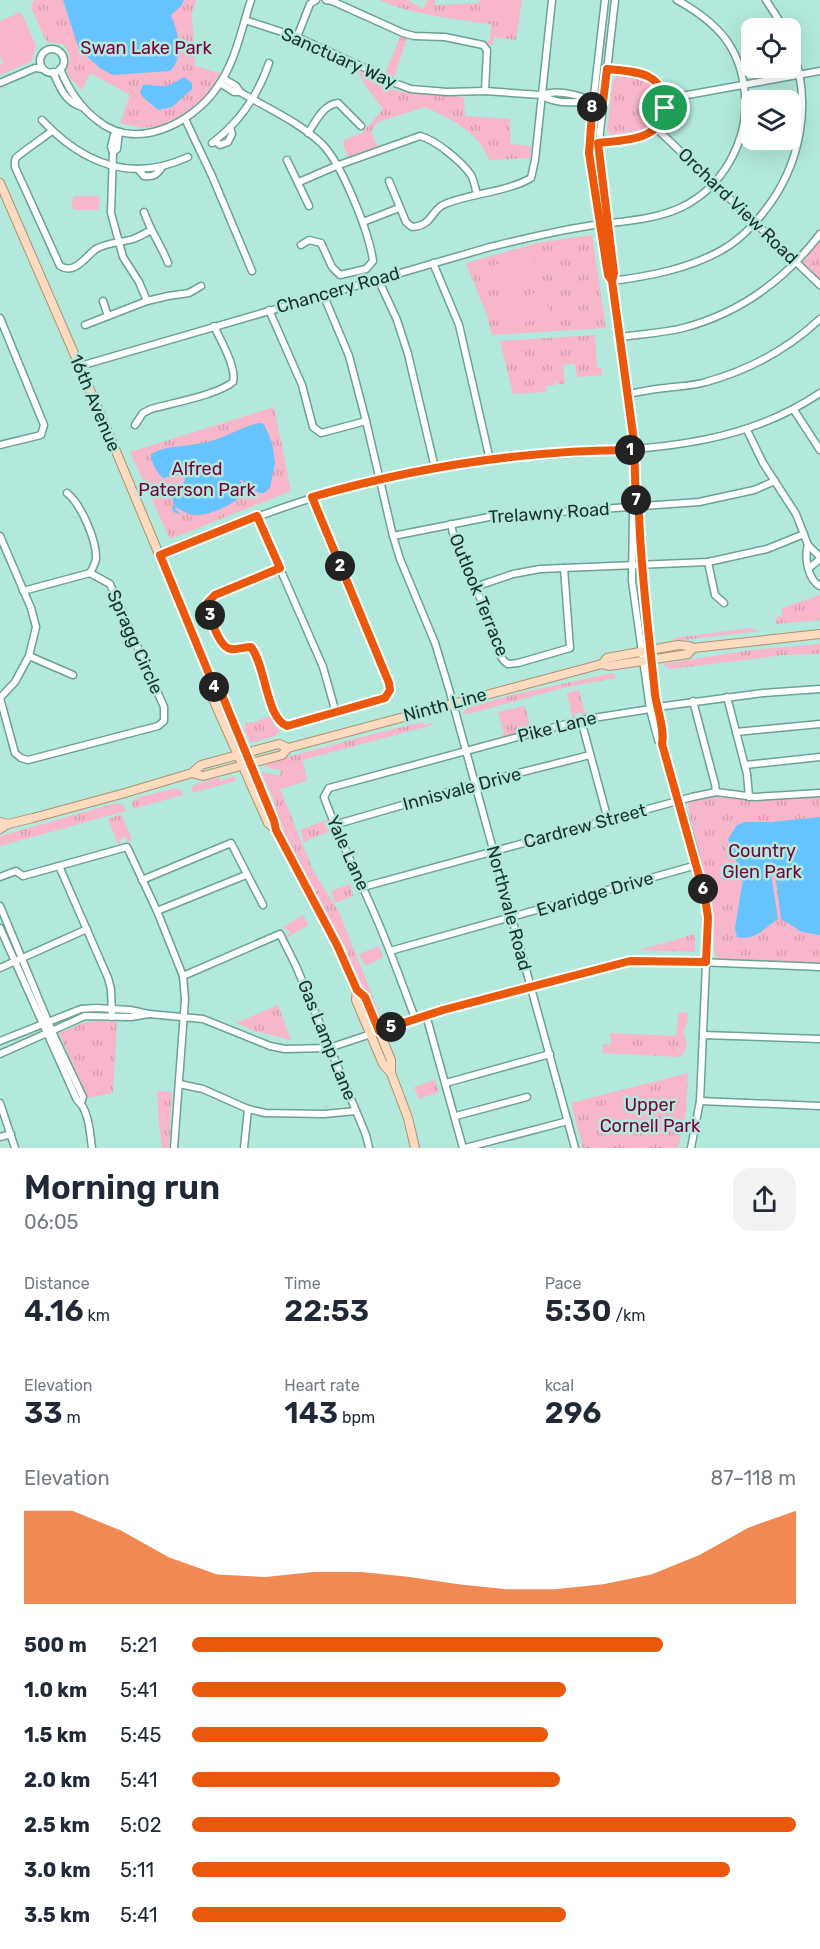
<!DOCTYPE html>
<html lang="en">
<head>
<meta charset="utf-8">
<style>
  body { margin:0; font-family:Rubik,sans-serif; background:#f2f2f3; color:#1f2937; height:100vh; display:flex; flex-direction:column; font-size:22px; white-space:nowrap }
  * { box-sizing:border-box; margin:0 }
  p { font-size:20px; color:#747a83 }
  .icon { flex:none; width:33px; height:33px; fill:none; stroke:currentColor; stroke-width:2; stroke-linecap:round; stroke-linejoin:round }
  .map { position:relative; height:1148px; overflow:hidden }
  .side { display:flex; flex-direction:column; background:#fff; flex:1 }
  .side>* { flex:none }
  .fabs { position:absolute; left:741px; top:18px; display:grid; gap:12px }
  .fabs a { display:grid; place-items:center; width:60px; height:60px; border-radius:12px; background:#fff; box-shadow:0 6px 24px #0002; font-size:30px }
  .pin { position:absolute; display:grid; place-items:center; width:51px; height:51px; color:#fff; margin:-26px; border:3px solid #fff; border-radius:50%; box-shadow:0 2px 6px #0007 }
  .km { position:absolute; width:30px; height:30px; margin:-15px; border-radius:50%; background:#222; color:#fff; font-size:16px; line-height:30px; text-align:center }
  .round { display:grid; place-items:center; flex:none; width:63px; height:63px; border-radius:18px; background:#f2f2f3 }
  .overview { display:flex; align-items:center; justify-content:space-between; height:102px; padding:0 24px }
  h1 { font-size:33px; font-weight:600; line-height:45px }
  .stats { display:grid; grid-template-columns:repeat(3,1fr); gap:9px; height:102px; padding:6px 24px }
  .stats div { display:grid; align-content:center }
  .stats b { font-size:30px; font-weight:600 }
  .stats small { font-size:16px; font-weight:400 }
  .stats p { font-size:16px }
  .chart { height:168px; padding:12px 24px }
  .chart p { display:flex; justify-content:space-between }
  .chart svg { width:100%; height:108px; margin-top:6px; fill:#ea580c; opacity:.7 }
  ul { padding:0 24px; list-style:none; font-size:20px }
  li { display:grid; grid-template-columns:96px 72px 1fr; align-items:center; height:45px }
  li i { height:15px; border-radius:8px; background:#ea580c }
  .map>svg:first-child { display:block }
  .grass { fill:url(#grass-tufts) }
  .garden { fill:#f7b6c9 }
  .water { fill:#67c3fe }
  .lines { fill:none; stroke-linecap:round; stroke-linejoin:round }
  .minor-casing { stroke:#6ca196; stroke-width:9 }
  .major-casing { stroke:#ae9070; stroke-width:10 }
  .minor { stroke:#fff; stroke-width:6 }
  .major { stroke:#fedbbf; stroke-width:8 }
  .route-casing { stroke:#fff; stroke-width:12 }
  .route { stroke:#ea580c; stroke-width:8 }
  .labels { text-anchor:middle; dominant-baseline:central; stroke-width:5; stroke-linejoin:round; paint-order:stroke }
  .park-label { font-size:18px; fill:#78003d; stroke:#b2e9dc }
  .street-label { font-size:18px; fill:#1a302b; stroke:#b2e9dc }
</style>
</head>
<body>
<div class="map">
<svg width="820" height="1148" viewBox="0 0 820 1148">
  <defs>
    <pattern id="grass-tufts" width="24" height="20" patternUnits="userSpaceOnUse" patternTransform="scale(1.5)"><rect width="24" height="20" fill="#f7b6c9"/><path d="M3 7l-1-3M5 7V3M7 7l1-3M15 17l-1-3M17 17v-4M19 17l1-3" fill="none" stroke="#d39dad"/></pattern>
  </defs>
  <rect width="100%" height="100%" fill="#b2e9dc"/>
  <g class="grass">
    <path d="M34,0H196L192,14L195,66L220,73L208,94L187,112L162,126L142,128L120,123L130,95L90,73L82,90L70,78L66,69C72,59 70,53 63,44L48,42L45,39L31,7Z"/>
    <path d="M379,0H407L423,9L427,0H435V5L479,3L480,0H522L516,40L494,37L493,44L488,46L486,43L490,39L491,24C453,19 414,15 379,0Z"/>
    <path d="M401,35L407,38L393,81L385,74Z"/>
    <path d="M357,68L377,76L389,88L403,92L464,97L465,116L510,119L511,144L531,146V158L489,160C478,131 452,120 425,107L378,122L371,131L378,148L348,157L343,144L344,141L361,134L383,109L363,82Z"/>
    <path d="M617,76L640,79L641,77C649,78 652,82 656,88C667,103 662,118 650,131L642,130L611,135L607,130L613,81Z"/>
    <path d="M592,235L606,328L492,335L487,315L466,263L541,242Z"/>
    <path d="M820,239V279L802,263Z"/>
    <path d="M595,335L597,368H602V375L577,377L575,364L563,365L565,384H558L555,380V385L546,386V392L513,394L500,341Z"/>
    <path d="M274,407L291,491L170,539L130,452Z"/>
    <path d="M820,595V620L776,624V618L782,615V608Z"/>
    <path d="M750,628L760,631L673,641L674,638Z"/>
    <path d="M820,644V653L818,654L783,655L671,669L662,664L751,650Z"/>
    <path d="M613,673L616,678L567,687L468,714L462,713L467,708L516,694Z"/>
    <path d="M579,690L586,717H583L581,712L575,714L576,719H573L567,693Z"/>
    <path d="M525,706L531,730L500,738V736L504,734L498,712Z"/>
    <path d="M270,716L273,724L280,731L275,736L250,743L244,729L245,723L255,722Z"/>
    <path d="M423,722L425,725L432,723V725L303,760L307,781L280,789L313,870L339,912L381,1017L375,1016L341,939L287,845L273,798L262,776V772L280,776L281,770L264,767L269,762L377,733Z"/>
    <path d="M234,776L236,781L192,793V788L195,784L219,778L221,781Z"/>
    <path d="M176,788L182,791L183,795L133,809L132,803L136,798Z"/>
    <path d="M712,795L749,800L820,796V964L718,959L715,953L712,902L689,813L688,801Z"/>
    <path d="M116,803L124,805L126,811L0,846V836Z"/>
    <path d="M121,814L132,840L128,842L125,837L119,840L121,845L119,846L108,819Z"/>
    <path d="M329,819V821L324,823L327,829L332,828L333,830L304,842L300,830Z"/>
    <path d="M350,884L353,896L335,903L331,891Z"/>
    <path d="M303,915L309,925L284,939L283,937L290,933L286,928L280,931L279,930Z"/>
    <path d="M695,934V952L639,950Z"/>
    <path d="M379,946L383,958L365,966L359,954Z"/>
    <path d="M278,1005L291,1040L254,1031L236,1023Z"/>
    <path d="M679,1012L688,1013L687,1024L683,1031L687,1043L684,1053L679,1057L603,1053V1045L611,1044L610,1033L676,1036Z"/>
    <path d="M99,1021L117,1022L113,1093L88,1098L59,1033L86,1022Z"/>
    <path d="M688,1073L686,1112L678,1148H583L571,1103Z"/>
    <path d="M435,1080L439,1092L419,1099L414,1087Z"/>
    <path d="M157,1091L172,1092L169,1148H162L159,1124Z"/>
  </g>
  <g class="garden">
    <path d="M507,0H520L517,24L491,21L492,8L505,10Z"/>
    <path d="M21,12L36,46L32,61L0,75V65L3,63L0,56V21Z"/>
    <path d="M365,132L368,133L372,141L370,144L350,154L347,153L343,144L344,140Z"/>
    <path d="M75,196H98L100,199L98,210H75L72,208V199Z"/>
    <path d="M531,254L541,284L502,296L492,266Z"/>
    <path d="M543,291L550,315L511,326L504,302Z"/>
    <path d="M651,1091L660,1124L614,1136L605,1103Z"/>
  </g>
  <g class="water">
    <path d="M63,0H184L181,6L171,15C172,21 175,24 176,29C180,43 181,61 170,71L113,75L101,69L79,49Z"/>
    <path d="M184,77L192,83V89L172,107L158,110L143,97L140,93L143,85C150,84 155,86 162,86C171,86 177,81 184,77Z"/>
    <path d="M259,423L264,424L272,443L275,463L270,488L264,493H259L240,479L244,493C233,505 210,516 193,515C187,514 181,510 176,507L175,509L181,514L173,512L172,507L175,505L170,493L183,485L186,476L183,474L163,478C157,473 151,462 151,454C167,445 185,447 202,443C222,440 240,427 259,423Z"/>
    <path d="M820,817V935L802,932L781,919L775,873L771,874L778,919C764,928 756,941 737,937L735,928L743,879L728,839L737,825L745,822H771Z"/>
  </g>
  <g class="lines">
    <g class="minor-casing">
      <g id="minor">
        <path d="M326,0L332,1L403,33L414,36L445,37L483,45L487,50L485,91"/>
        <path d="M605,0L588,148L608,275L612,281L634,441L636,507L633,514L632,581L650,709L658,740L662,744C679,801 700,859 708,918L700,1101L691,1148"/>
        <path d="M766,0L784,28"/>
        <path d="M245,20L297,37L376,73L389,81L411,89L447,92L485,91L541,95C557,89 578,95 593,101"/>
        <path d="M297,37L310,4L316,0"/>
        <circle cx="52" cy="61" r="12"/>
        <path d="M60,69C68,88 81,108 97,120C135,152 191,124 216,89C235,64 241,30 251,0"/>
        <path d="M53,72C60,88 65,102 82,107"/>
        <path d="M223,78L236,86L240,92C267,108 299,122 322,144C342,164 369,232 373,261L366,269L340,275L332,267L321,243L309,240L301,245"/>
        <path d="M0,83L35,68L43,69"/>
        <path d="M220,83L234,92H240"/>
        <path d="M541,95C554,104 575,103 590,101"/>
        <path d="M665,99L820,71"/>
        <path d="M185,119L212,176L252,271"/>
        <path d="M42,120C83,164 132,183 188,157"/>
        <path d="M656,128L820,285"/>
        <path d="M52,131C47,135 18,155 16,158C14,161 15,164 15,167L60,266C75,275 85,257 96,249C108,242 120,243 133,239C139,237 145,233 150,231"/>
        <path d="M119,132L114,135L111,147L113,152L111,213L123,257L139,282L147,301"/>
        <path d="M308,133C316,121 323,105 338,103L361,126"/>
        <path d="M215,141L220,145L228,142L232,134L230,127"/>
        <path d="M212,143C240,122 258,95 269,63"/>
        <path d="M596,143C611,142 633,142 647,135C672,122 670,87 645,75C633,69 617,70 604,68"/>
        <path d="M113,152L117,149L119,132"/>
        <path d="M287,160L309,206"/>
        <path d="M138,169L144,176C153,177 157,175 162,167"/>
        <path d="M389,181L406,222L412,227C433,226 431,209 445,204C472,193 507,192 531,178L535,160L552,0"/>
        <path d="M299,182L336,166L420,136C436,140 462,162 471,175C474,180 475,188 477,194"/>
        <path d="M144,212C150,230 161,245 168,263"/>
        <path d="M363,222L399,208"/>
        <path d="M433,263L459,325L490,460"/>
        <path d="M378,279L397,320L408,354L435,468"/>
        <path d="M612,280L613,274L598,150L615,0"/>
        <path d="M612,281C650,276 688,269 722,250C738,241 752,227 763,213C801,166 814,101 790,44"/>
        <path d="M323,294L349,356L366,421L393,536L400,559L435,643L449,689L575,1148"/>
        <path d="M103,301L108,316"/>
        <path d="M269,310L302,385L313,427L321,433L366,421"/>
        <path d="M0,318L44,425L41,435L0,445"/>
        <path d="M85,325L147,301L168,296L189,293L201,286"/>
        <path d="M620,337C641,334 663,333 683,328C740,313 785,280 820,234"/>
        <path d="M80,366L490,247C523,239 555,231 588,226C619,221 653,221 682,207C723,187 749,140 745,95C741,47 718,23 677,0"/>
        <path d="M628,394C640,392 652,389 665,388C679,386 693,386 706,382C749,370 788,349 820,319"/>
        <path d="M794,410L820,450"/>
        <path d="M135,425L143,413L151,409C172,403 217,395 233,382C237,368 220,339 214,326"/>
        <path d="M747,430L763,463L796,514L808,545L820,557"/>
        <path d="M67,493C81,504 97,541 96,559C95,564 92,569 90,573"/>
        <path d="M636,507L639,514C641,574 649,634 655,694C657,710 665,728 662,744"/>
        <path d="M257,516L323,667L336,713"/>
        <path d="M451,524C458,563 482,594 494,631C498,642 497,658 508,664L518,663L570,648L564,568"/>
        <path d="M0,536L31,608L36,627L29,656L15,682L0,698"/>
        <path d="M393,536L489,517L699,502L754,490L775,481"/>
        <path d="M808,545C804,557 808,580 820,586"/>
        <path d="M160,555C250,518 340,483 437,468C474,461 512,457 549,455C645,448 737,449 820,393"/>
        <path d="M708,562L715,595L724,603"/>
        <path d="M280,568L215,595L208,602C207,612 219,648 231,649C237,650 244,647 251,647L255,652L277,720L287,726L385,698L390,690L389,683L312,497"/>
        <path d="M809,568L820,559"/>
        <path d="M475,587L513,574L540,569L708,562L767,549L804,534"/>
        <path d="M29,656L73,675"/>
        <path d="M727,697L747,774L749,797"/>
        <path d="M0,698L15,753L21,758L28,760L158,726L164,721V707L110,584L90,573L23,591"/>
        <path d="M693,701L715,784L716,792"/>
        <path d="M657,707L763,693L820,689"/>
        <path d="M581,720L608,820"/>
        <path d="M736,732L820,724"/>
        <path d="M745,765L820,757"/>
        <path d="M334,825L475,784L590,755"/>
        <path d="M59,866L108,978L111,989L112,1017"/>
        <path d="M0,877L16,871L23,876L127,847L157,911L183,976L185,999L174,1148"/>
        <path d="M142,880L231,843L263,905"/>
        <path d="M363,887L692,797L716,792L755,797L820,793"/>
        <path d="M0,906L55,1038L83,1097L81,1103"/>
        <path d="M157,911L246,875"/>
        <path d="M0,928L77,1100C89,1109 90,1134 92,1148"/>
        <path d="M390,951L697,865"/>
        <path d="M0,968L87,929"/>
        <path d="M183,976L280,934L296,966L366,1135L369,1148"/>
        <path d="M426,1015L463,1148"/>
        <path d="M415,1018C402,984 390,949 375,915C358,875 339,839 324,797L329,788L581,720L650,709"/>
        <path d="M703,1035L820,1039"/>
        <path d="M0,1041L81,1009L96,1008L130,1010L149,1014L203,1019L270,1046L285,1049L329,1048L443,1010L630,961L650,960L820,967"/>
        <path d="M0,1054L85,1016L131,1017L149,1014"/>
        <path d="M446,1083L550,1054"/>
        <path d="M179,1084L203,1089L248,1109L265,1113L324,1114L356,1111"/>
        <path d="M700,1101L820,1106"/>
        <path d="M0,1103L15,1148"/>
        <path d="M456,1116L527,1097"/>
        <path d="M0,1137L11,1134"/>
        <path d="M244,1148L248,1109"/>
        <path d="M465,1148L568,1121"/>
      </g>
    </g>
    <g class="major-casing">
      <g id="major">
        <path d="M0,183L103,420L216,691L222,695L275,821L276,830L337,945L357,990L365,997L391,1060V1073"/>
        <path d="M602,664L607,658L678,645L689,646L693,648L820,634"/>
        <path d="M216,691L213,699L268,823L276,830"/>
        <path d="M192,773L203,776L282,755L288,748L602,664L609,666L688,654L693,648"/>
        <path d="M0,822L8,824L33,818L125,793L192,773L201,765L279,744L288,748"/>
        <path d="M0,829L8,824"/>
        <path d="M357,990L356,1000L383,1064L391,1073L408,1118L415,1148"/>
      </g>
    </g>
    <use href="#minor" class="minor"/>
    <use href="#major" class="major"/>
  </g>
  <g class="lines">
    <g class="route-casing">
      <path id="route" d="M665,108C661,141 625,140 598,143L614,273L612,281L635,450C526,450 416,467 312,497L389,683L390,690L385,698L287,726C266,718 266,666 251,647C244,647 237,650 231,649C219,648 207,612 208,602L215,595L280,568L257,516L160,555L216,691L222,695L274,821L276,830L337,945L357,990L365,997L379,1031L443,1010L630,961L706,962L708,918L705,897L662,744C665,729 657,710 655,694C649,634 641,574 639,514L636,507L634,441L612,281L608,275L589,153L593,101L603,102L607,69C635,72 665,71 665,108"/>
    </g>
    <use href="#route" class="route"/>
  </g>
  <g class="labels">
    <g class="park-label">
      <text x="146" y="48">Swan Lake Park</text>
      <text x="197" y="469">Alfred<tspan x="197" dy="21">Paterson Park</tspan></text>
      <text x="762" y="851">Country<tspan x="762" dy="21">Glen Park</tspan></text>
      <text x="650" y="1105">Upper<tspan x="650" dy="21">Cornell Park</tspan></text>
    </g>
    <g class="street-label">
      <text transform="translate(339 58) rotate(24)">Sanctuary Way</text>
      <text transform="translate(738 206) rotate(44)">Orchard View Road</text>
      <text transform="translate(338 290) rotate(-16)">Chancery Road</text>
      <text transform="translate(95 403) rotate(67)">16th Avenue</text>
      <text transform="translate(549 513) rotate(-4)">Trelawny Road</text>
      <text transform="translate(479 595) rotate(68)">Outlook Terrace</text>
      <text transform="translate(135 642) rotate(66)">Spragg Circle</text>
      <text transform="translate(445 705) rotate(-15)">Ninth Line</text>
      <text transform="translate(557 727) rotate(-14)">Pike Lane</text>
      <text transform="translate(462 789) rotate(-15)">Innisvale Drive</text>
      <text transform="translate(585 826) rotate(-15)">Cardrew Street</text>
      <text transform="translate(348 853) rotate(66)">Yale Lane</text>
      <text transform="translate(595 894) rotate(-16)">Evaridge Drive</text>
      <text transform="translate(509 908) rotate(75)">Northvale Road</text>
      <text transform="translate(327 1040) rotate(68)">Gas Lamp Lane</text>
    </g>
  </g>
</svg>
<div class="fabs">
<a><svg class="icon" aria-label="locate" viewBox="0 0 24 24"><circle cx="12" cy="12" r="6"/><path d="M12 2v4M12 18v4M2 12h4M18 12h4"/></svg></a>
<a><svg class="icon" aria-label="layers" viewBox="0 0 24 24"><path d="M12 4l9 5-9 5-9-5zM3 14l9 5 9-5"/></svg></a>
</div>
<div class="pin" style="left:665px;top:108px;background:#1e9e55"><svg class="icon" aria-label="arrive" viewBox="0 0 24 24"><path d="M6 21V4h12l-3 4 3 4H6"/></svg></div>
<b class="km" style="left:630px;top:450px">1</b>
<b class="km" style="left:340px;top:566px">2</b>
<b class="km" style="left:210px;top:615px">3</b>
<b class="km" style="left:214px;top:687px">4</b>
<b class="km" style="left:391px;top:1027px">5</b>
<b class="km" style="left:703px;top:889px">6</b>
<b class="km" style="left:636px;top:500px">7</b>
<b class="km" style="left:592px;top:107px">8</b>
</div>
<section class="side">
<div class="overview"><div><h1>Morning run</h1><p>06:05</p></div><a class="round"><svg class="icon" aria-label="share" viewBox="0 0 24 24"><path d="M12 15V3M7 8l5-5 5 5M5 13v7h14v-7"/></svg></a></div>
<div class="stats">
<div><p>Distance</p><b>4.16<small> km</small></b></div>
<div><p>Time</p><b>22:53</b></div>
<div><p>Pace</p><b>5:30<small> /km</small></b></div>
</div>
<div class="stats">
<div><p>Elevation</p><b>33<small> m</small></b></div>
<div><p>Heart rate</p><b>143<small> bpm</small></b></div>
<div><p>kcal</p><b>296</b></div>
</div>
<div class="chart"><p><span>Elevation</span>87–118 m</p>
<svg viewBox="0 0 160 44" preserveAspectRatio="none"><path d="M0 44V6L10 6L20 14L30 25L40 32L50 33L60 31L70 31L80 33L90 36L100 38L110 38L120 36L130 32L140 24L150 13L160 6V44z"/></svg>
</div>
<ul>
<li><b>500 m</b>5:21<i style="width:78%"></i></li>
<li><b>1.0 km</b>5:41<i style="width:62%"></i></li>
<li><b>1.5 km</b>5:45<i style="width:59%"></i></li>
<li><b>2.0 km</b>5:41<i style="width:61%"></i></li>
<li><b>2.5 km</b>5:02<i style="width:100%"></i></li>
<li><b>3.0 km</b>5:11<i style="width:89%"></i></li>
<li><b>3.5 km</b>5:41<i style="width:62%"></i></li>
</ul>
</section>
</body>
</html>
